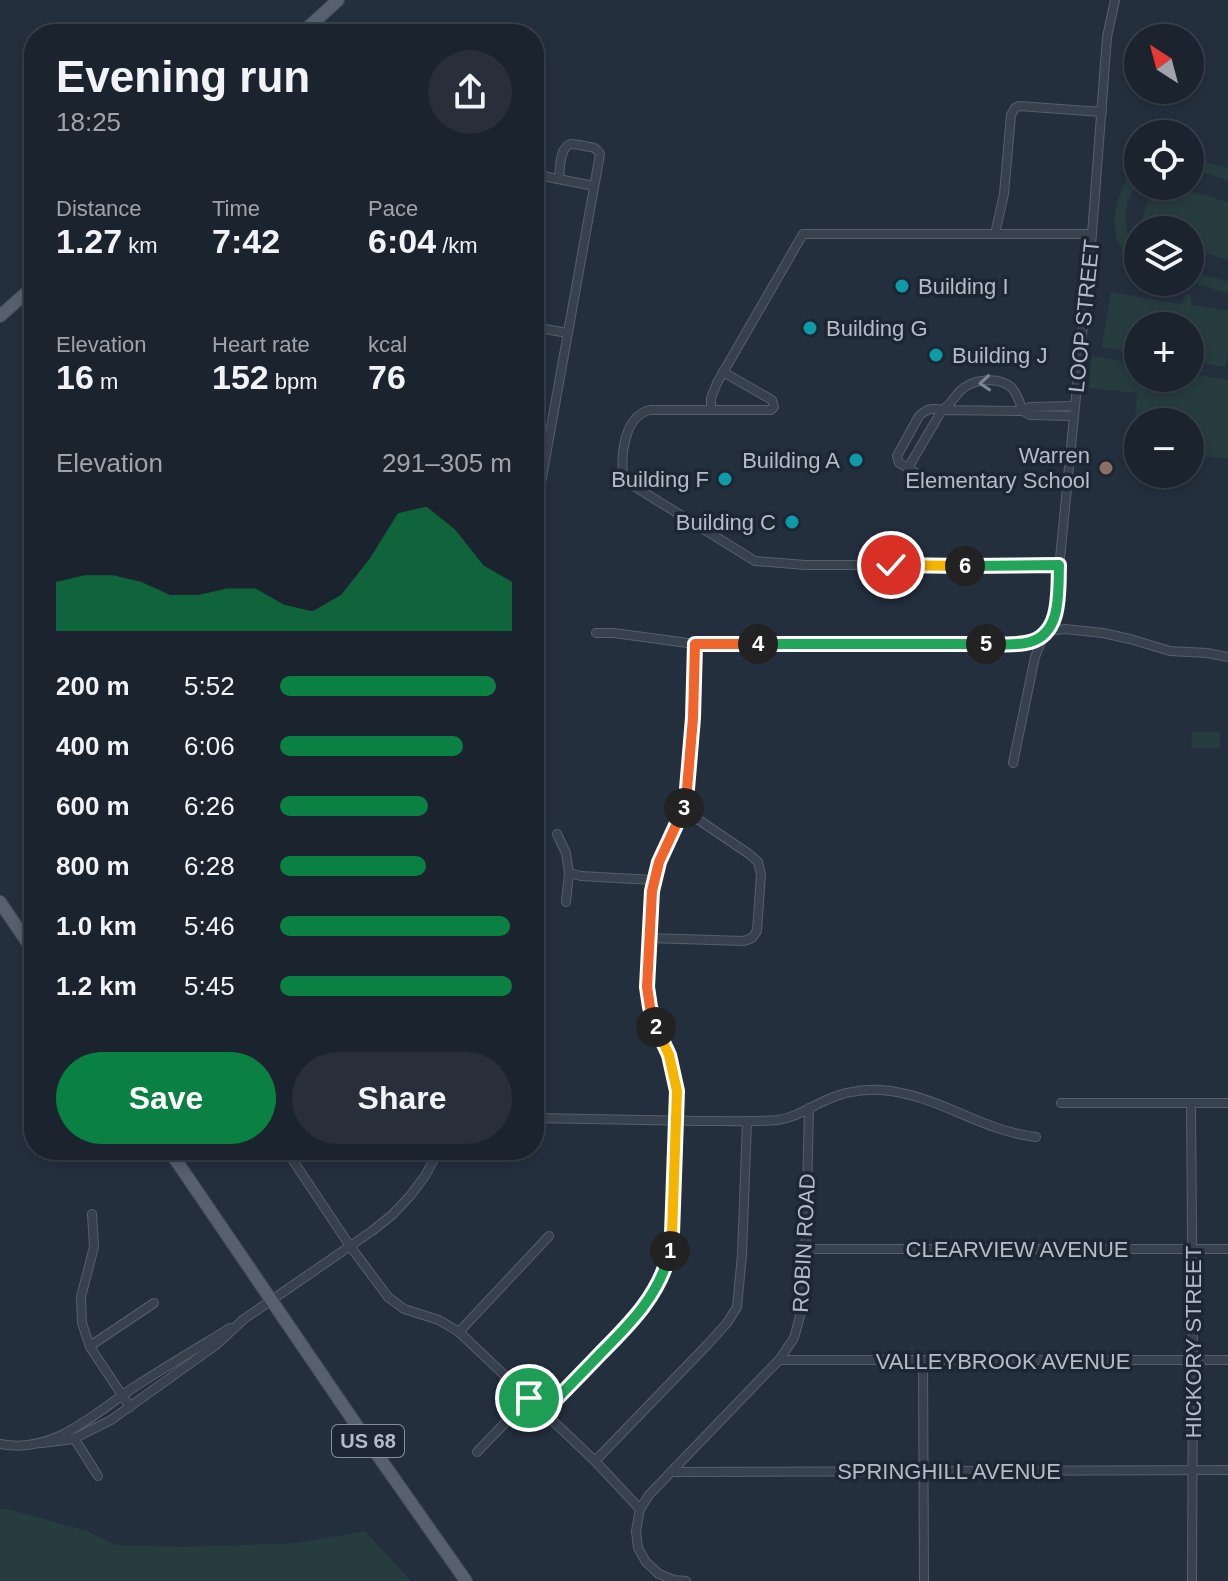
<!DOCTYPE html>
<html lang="en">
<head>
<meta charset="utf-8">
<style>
  body { margin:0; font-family:Helvetica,sans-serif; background:#282f3a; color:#f1f3f6; height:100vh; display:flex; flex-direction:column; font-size:30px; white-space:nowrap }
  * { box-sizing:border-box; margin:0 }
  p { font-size:26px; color:#a0a4aa }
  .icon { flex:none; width:44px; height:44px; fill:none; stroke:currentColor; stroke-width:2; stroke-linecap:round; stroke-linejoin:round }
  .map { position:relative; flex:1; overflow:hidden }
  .side { position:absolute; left:24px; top:24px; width:520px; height:1136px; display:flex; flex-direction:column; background:#1b232e; border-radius:32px; box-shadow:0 4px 12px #0003,0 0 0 2px #39404a }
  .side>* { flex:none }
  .needle { width:52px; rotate:324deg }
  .buttons { position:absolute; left:1124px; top:24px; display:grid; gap:16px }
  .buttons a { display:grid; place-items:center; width:80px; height:80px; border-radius:50%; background:#1b232e; box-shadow:0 4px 12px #0003,0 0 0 2px #39404a; font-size:40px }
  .pin { position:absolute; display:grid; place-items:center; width:68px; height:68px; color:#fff; margin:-34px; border:4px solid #fff; border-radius:50%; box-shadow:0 2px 8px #0007 }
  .km { position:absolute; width:40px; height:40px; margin:-20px; border-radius:50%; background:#222; color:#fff; font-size:22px; line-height:40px; text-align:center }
  .round { display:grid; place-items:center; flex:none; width:84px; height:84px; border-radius:42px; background:#282f3a }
  .overview { display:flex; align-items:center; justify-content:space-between; height:136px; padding:0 32px }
  h1 { font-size:44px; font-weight:600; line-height:60px }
  .stats { display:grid; grid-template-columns:repeat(3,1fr); gap:12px; height:136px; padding:8px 32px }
  .stats div { display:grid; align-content:center }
  .stats b { font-size:34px; font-weight:600 }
  .stats small { font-size:22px; font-weight:400 }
  .stats p { font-size:22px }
  .chart { height:224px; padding:16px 32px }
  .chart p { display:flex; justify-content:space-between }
  .chart svg { width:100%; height:144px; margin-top:8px; fill:#0b8043; opacity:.7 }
  .action { display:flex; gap:16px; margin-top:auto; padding:16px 32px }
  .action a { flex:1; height:92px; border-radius:48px; background:#0b8043; color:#fff; font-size:32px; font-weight:600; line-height:92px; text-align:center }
  .action a+a { background:#282f3a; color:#f1f3f6 }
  ul { padding:0 32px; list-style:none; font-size:26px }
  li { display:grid; grid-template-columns:128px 96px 1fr; align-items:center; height:60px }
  li i { height:20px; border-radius:10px; background:#0b8043 }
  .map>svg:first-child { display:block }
  .green { fill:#263c3f }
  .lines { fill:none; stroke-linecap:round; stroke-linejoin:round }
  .street-casing { stroke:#565f6c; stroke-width:10 }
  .primary-casing { stroke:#414a57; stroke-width:14 }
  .street { stroke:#38414e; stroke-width:8 }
  .primary { stroke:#56606e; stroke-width:12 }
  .oneway { stroke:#7c8592 }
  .split-1-casing { stroke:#fff; stroke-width:16 }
  .split-2-casing { stroke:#fff; stroke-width:16 }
  .split-3-casing { stroke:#fff; stroke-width:16 }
  .split-4-casing { stroke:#fff; stroke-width:16 }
  .split-5-casing { stroke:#fff; stroke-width:16 }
  .split-6-casing { stroke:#fff; stroke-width:16 }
  .split-7-casing { stroke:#fff; stroke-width:16 }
  .split-1 { stroke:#22a559; stroke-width:10 }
  .split-2 { stroke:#f5b400; stroke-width:10 }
  .split-3 { stroke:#f0652b; stroke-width:10 }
  .split-4 { stroke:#f0652b; stroke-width:10 }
  .split-5 { stroke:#22a559; stroke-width:10 }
  .split-6 { stroke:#22a559; stroke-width:10 }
  .split-7 { stroke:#f5b400; stroke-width:10 }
  .culture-dot { fill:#0f9aa8; stroke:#1d2633; stroke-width:3 }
  .education-dot { fill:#8d6e63; stroke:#1d2633; stroke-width:3 }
  .labels { text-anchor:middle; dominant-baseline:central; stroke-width:7; stroke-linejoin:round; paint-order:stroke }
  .shield { fill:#1d2633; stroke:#878f9c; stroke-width:2 }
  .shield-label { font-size:20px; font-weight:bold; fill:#b4bcc9 }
  .poi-label { font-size:22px; fill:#b4bcc9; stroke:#1d2633; text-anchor:end }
  .street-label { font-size:22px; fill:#b4bcc9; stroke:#1d2633 }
</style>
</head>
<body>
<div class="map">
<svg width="1228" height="1581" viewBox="0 0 1228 1581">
  <rect width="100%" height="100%" fill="#242f3e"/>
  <g class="green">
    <path d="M1190,157L1228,168V180L1190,169Z"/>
    <path d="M1138,165V181L1127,203L1125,222L1130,242L1138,253V266C1102,243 1112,193 1138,165Z"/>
    <path d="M1152,186H1174L1228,202V260L1190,249V230H1139Z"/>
    <path d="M1190,271L1226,281L1228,276V293L1189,282Z"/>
    <path d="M1111,292L1182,304L1186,294L1191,295V305L1228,311V351L1225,367L1190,361V326H1138V353L1102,347Z"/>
    <path d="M1092,356L1138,364V378H1190V373L1228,380V458L1190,455V422H1138V452H1133L1137,393L1089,388Z"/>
    <path d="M1192,732H1220V748H1191Z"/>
    <path d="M0,1509H8L87,1531L116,1545L182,1547L298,1543L365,1531L411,1581H0Z"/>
  </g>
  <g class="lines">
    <g class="street-casing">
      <g id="street">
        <path d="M534,172L548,177L594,186"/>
        <path d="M995,234L1004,194L1011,115L1015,108L1019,106L1102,112"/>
        <path d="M534,327L567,333"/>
        <path d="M723,372L772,400L774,407L771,410H650C624,416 621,454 623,476L632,485L755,561L805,565H1059"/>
        <path d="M711,409V398L717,383L803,234H1092"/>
        <path d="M1073,416L1030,415L1023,411L1030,407L1074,406"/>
        <path d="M908,468L899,463L897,456L919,416C927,409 932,407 942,410C951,405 954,397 960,391C972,379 998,376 1011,387C1017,393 1020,403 1023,411L942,410L908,468L928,480"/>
        <path d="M534,522L600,154C596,147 592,147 584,146C583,145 572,144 571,144C559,147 560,170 559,179"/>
        <path d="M1048,631L1054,619L1092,234L1107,37L1115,0"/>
        <path d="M596,633H614L695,644H1017C1030,643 1039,640 1048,631L1065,629L1103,633L1130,639L1170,651L1207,653L1228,657"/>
        <path d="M1013,763L1035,657L1043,637"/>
        <path d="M557,834L566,853L569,873L581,876L653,880"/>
        <path d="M566,902L569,873"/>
        <path d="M649,938L744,941L752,938L757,931L761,874L758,862L749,854L684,810"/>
        <path d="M1061,1103H1228"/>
        <path d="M1191,1104L1193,1360L1192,1581"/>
        <path d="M534,1118C589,1119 643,1120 698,1121C724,1121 751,1122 777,1120C794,1118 807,1109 822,1102C840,1093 860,1089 881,1090C937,1094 981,1131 1036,1137"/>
        <path d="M286,1150L350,1246L388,1297L404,1309L439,1320L459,1332L595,1461L640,1509"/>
        <path d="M92,1214L94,1247L81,1297L82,1323L90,1347L130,1407"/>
        <path d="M805,1249H1228"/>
        <path d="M459,1332L549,1236"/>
        <path d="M90,1346L154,1303"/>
        <path d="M779,1360H1228"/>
        <path d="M923,1361L924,1581"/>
        <path d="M544,1412L623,1331L649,1300L663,1273L669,1254L672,1234L677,1091L669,1055L650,1007L647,972L653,880L659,862L680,819L686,799L695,687V644"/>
        <path d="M74,1438L98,1476"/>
        <path d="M42,1443L73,1439L111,1420L216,1345L244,1319L372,1231L392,1215L410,1196L425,1176L439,1150"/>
        <path d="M0,1444C56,1455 96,1411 139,1384C169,1365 199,1347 230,1328"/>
        <path d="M477,1452L529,1398"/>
        <path d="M595,1461L708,1344L727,1323L737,1307L742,1255L747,1121"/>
        <path d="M671,1472L1228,1470"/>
        <path d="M686,1581L674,1580L659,1574L646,1562L638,1548L636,1531L640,1509L649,1495L671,1472L779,1360L794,1338L802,1309L806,1235L809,1108"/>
      </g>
    </g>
    <g class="primary-casing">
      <g id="primary">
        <path d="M301,34L338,0"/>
        <path d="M0,316L34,286"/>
        <path d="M0,902L34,952"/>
        <path d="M169,1150L355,1423L466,1581"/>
      </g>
    </g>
    <use href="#street" class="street"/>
    <use href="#primary" class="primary"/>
  </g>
  <defs><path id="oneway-chevron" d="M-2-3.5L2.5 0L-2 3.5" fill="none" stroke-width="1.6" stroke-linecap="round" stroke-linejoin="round" transform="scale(2)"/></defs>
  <use class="oneway" href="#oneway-chevron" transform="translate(985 383) rotate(176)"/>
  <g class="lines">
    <g class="split-1-casing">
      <path id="split-1" d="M529,1398L544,1412C563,1392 582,1373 601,1353C631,1323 660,1294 670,1251"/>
    </g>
    <g class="split-2-casing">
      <path id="split-2" d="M656,1027L669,1055L677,1091L672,1234L670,1251"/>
    </g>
    <g class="split-3-casing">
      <path id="split-3" d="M656,1027L650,1007L647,987L652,891L659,862L684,808"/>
    </g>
    <g class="split-4-casing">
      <path id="split-4" d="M684,808L687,789L693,718L695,644H758"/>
    </g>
    <g class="split-5-casing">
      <path id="split-5" d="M758,644H986"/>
    </g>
    <g class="split-6-casing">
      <path id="split-6" d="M965,566L1059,565C1058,592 1062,633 1030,642C1016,646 1000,644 986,644"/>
    </g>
    <g class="split-7-casing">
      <path id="split-7" d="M891,565L965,566"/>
    </g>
    <use href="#split-1" class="split-1"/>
    <use href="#split-2" class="split-2"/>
    <use href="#split-3" class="split-3"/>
    <use href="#split-4" class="split-4"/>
    <use href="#split-5" class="split-5"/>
    <use href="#split-6" class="split-6"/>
    <use href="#split-7" class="split-7"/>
  </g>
  <g class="culture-dot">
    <circle cx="902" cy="286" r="8"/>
    <circle cx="810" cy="328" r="8"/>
    <circle cx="936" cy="355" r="8"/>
    <circle cx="856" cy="460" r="8"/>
    <circle cx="725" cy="479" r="8"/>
    <circle cx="792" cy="522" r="8"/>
  </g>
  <circle class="education-dot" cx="1106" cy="468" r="8"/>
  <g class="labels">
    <rect class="shield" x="332" y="1425" width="72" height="32" rx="6"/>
    <g class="shield-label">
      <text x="368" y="1441">US 68</text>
    </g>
    <g class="poi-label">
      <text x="918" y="286" text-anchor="start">Building I</text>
      <text x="826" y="328" text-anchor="start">Building G</text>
      <text x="952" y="355" text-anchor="start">Building J</text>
      <text x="1090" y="455">Warren<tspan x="1090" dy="25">Elementary School</tspan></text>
      <text x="840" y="460">Building A</text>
      <text x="709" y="479">Building F</text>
      <text x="776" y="522">Building C</text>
    </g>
    <g class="street-label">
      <text transform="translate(1084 316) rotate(-84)">LOOP STREET</text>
      <text transform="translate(804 1243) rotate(-87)">ROBIN ROAD</text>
      <text x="1017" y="1249">CLEARVIEW AVENUE</text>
      <text transform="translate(1193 1342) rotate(-90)">HICKORY STREET</text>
      <text x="1003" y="1361">VALLEYBROOK AVENUE</text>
      <text x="949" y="1471">SPRINGHILL AVENUE</text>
    </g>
  </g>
</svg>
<div class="buttons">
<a><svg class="needle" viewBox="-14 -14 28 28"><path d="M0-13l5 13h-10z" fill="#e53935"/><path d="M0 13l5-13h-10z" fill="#a0a4aa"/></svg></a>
<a><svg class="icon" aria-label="locate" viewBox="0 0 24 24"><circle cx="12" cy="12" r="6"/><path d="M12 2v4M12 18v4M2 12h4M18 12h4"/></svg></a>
<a><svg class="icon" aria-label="layers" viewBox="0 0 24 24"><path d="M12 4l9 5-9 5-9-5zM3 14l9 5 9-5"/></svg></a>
<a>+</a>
<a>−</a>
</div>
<div class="pin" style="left:529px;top:1398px;background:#1e9e55"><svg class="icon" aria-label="arrive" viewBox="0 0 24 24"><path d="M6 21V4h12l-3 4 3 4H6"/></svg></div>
<div class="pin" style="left:891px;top:565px;background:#d93025"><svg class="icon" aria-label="check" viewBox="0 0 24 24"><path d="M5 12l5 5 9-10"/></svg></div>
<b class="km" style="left:670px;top:1251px">1</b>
<b class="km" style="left:656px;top:1027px">2</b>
<b class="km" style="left:684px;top:808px">3</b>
<b class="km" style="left:758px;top:644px">4</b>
<b class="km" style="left:986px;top:644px">5</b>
<b class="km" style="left:965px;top:566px">6</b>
<section class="side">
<div class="overview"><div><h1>Evening run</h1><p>18:25</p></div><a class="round"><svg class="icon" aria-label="share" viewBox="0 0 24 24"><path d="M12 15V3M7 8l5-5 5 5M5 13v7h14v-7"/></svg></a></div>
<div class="stats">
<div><p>Distance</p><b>1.27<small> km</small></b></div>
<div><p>Time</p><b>7:42</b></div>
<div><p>Pace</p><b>6:04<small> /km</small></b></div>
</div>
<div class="stats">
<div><p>Elevation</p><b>16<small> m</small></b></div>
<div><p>Heart rate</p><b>152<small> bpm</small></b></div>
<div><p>kcal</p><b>76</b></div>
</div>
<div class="chart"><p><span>Elevation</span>291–305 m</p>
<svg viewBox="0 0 160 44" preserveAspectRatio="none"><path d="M0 44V29L10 27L20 27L30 29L40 33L50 33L60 31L70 31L80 36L90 38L100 33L110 22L120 8L130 6L140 13L150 24L160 29V44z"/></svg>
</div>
<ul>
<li><b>200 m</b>5:52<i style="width:93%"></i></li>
<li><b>400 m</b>6:06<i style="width:79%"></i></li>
<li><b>600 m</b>6:26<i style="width:64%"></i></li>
<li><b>800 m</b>6:28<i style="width:63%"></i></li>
<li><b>1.0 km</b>5:46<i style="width:99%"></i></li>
<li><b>1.2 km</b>5:45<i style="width:100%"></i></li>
</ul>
<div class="action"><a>Save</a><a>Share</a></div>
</section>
</div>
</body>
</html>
